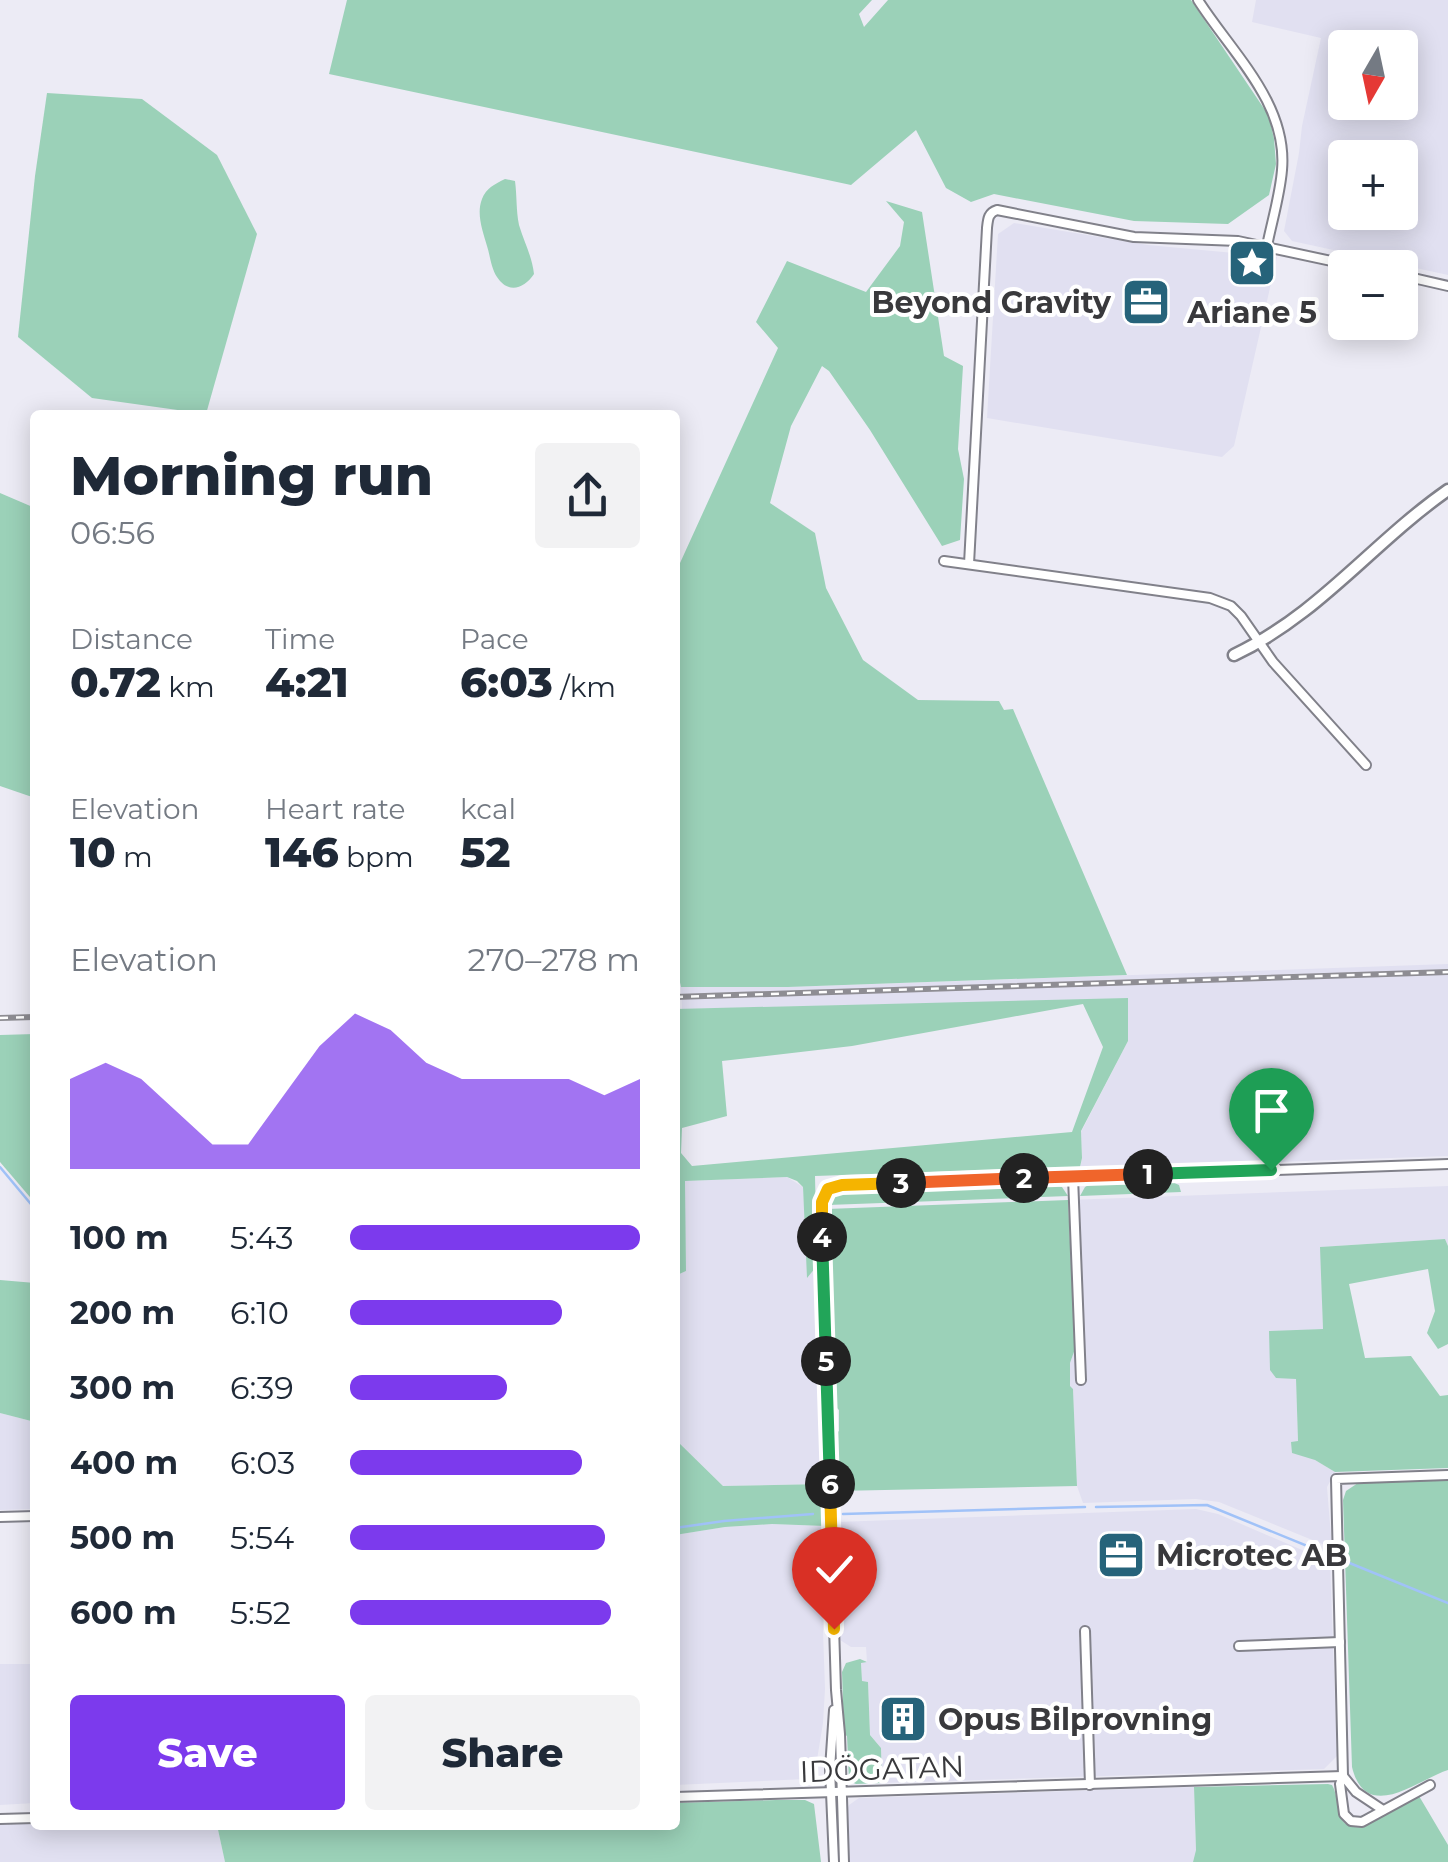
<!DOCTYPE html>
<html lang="en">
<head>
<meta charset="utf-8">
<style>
  body { margin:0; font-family:Montserrat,sans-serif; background:#f2f2f3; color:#1f2937; height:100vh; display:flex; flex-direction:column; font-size:38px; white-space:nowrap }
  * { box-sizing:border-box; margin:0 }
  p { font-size:32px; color:#747a83 }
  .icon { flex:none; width:55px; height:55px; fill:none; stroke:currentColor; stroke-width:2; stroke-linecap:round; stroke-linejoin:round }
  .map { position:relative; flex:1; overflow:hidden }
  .side { position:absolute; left:30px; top:410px; width:650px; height:1420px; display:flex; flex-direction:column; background:#fff; border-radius:10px; box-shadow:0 5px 25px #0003 }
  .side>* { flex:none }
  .needle { width:65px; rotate:189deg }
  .fabs { position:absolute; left:1328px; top:30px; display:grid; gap:20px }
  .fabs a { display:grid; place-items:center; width:90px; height:90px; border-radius:10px; background:#fff; box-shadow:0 5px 25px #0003; font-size:50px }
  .pin { position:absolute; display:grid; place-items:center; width:85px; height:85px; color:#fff; margin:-102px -42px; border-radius:50% 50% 50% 0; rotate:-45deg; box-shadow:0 0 10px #0007 }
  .pin .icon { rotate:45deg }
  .km { position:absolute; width:50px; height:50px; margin:-25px; border-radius:50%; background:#222; color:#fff; font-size:28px; line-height:50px; text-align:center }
  .round { display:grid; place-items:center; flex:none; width:105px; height:105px; border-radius:10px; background:#f2f2f3 }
  .summary { display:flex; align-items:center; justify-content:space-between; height:170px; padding:0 40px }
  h1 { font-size:55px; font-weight:800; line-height:75px }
  .figures { display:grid; grid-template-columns:repeat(3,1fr); gap:15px; height:170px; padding:10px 40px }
  .figures div { display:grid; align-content:center }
  .figures b { font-size:42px; font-weight:800 }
  .figures small { font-size:28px; font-weight:400 }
  .figures p { font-size:28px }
  .chart { height:280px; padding:20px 40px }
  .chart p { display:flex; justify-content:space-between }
  .chart svg { width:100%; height:180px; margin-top:10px; fill:#7c3aed; opacity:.7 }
  .cta { display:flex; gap:20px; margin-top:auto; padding:20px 40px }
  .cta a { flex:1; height:115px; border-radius:10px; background:#7c3aed; color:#fff; font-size:40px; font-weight:800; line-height:115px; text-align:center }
  .cta a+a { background:#f2f2f3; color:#1f2937 }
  ul { padding:0 40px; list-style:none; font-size:32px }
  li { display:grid; grid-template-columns:160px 120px 1fr; align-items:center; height:75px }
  li i { height:25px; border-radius:12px; background:#7c3aed }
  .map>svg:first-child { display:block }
  .built { fill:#e1e0f1; fill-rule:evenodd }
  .green { fill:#9bd1b8; fill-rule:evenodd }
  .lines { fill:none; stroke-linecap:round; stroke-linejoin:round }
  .stream { stroke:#a0c2f8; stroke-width:2.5 }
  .minor-casing { stroke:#81818a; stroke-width:12 }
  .tertiary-casing { stroke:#81818a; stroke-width:15 }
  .minor { stroke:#fff; stroke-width:8 }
  .tertiary { stroke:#fff; stroke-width:10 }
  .rail-casing { stroke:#8e8d93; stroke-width:6 }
  .rail { stroke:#fff; stroke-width:2.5; stroke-dasharray:8; stroke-linecap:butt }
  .split-1-casing { stroke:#fff; stroke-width:20 }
  .split-2-casing { stroke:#fff; stroke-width:20 }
  .split-3-casing { stroke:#fff; stroke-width:20 }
  .split-4-casing { stroke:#fff; stroke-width:20 }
  .split-5-casing { stroke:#fff; stroke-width:20 }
  .split-6-casing { stroke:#fff; stroke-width:20 }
  .split-7-casing { stroke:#fff; stroke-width:20 }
  .split-1 { stroke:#22a559; stroke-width:12 }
  .split-2 { stroke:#f0652b; stroke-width:12 }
  .split-3 { stroke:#f0652b; stroke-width:12 }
  .split-4 { stroke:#f5b400; stroke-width:12 }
  .split-5 { stroke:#22a559; stroke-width:12 }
  .split-6 { stroke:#22a559; stroke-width:12 }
  .split-7 { stroke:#f5b400; stroke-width:12 }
  .labels { text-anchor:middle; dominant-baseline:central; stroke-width:8; stroke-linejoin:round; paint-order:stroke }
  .poi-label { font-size:30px; font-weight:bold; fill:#39393c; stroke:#fff; text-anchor:start }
  .street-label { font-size:30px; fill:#39393c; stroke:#fff }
</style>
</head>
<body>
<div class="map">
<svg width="1448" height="1862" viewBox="0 0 1448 1862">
  <rect width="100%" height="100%" fill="#ecebf5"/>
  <g class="built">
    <path d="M1256,0H1448V275L1292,241L1284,231L1299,153L1302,126L1321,38L1252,22ZM1345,48H1400V102H1345ZM1345,158H1400V212H1345Z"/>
    <path d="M1014,223L1148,245L1277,257L1234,446L1222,457L987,418L998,234Z"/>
    <path d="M1448,964V1156L1080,1169L1082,1158L1081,1132L1128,1041L1127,999L682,1009L681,987H788Z"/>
    <path d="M787,1177L803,1187L808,1277L817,1266L824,1484L723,1486L675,1439V1276L686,1271L684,1181Z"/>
    <path d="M1448,1186V1246L1445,1239L1321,1247L1323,1329L1269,1332L1296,1378L1298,1441L1315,1460L1335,1472L1327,1487L1332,1548L1219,1502L1196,1499L1083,1503L1077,1486L1073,1389L1070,1387V1363L1075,1349L1068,1200Z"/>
    <path d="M0,1413L35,1422V1509L0,1510Z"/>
    <path d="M1196,1509L1218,1514L1330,1562L1337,1756L1324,1769L882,1783L881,1748L870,1735L868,1682H862L861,1662H867L866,1647H851L840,1640L837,1522Z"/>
    <path d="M772,1524L825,1526L820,1543L825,1689L823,1723L815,1772L806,1779L675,1785V1535L725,1527Z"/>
    <path d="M0,1664H35V1803L0,1805Z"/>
    <path d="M1194,1787L1196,1850L1193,1862H848L846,1812L849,1805L859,1798Z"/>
    <path d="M35,1823V1825H217L225,1862H0V1824Z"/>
  </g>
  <g class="green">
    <path d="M347,0H872L859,14L864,27L888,0H1191L1269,116L1274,139L1276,164L1269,195L1228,224L1134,221L994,194L971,202L946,188L916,130L851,185L329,74Z"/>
    <path d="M47,93L142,99L217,155L257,234L206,414L92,398L18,337L35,176Z"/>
    <path d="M505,179L515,181C517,196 516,210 519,225C524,242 532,256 534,274C524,289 508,294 497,277C491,268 490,255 487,246C483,232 476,214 482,199C486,188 495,184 505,179Z"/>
    <path d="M886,201L922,212L944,356L963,366L958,449L964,479L960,540L942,546L870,430L829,371L822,366L791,426L770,503L815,533L826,588L863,660L918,700L999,701L1004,710L1013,709L1127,975L788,987H681L675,959V574L778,348L756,322L787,261L866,292L900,246L904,222Z"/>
    <path d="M0,493L35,508V798L0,786Z"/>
    <path d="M1128,998V1041L1081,1131L1082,1158L1080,1167L815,1176L817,1266L807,1278L803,1187L797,1181L787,1177L685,1181L686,1271L675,1276V1009ZM1083,1004L1103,1047L1072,1132L692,1166L681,1153L682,1128L727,1116L722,1061L852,1046Z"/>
    <path d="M35,1034V1203L0,1162V1035Z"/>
    <path d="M1170,1181L1179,1185L1181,1192L1080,1196L1085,1187L1094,1182Z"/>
    <path d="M1052,1184L1062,1187L1068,1196L828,1205L835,1197L843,1192Z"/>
    <path d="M1068,1200L1075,1349L1070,1363V1386L1073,1389L1077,1486L836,1491L834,1435L839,1431V1410L833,1404L827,1209Z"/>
    <path d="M1445,1239L1448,1246V1344L1438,1349L1427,1333L1435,1311L1428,1269L1349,1284L1365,1358L1411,1356L1440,1396L1448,1395V1468L1335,1472L1315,1460L1292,1453L1291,1442L1298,1441L1296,1379L1276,1378L1270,1370L1269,1331L1323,1329L1320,1247Z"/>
    <path d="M0,1280L35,1283V1422L0,1413Z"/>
    <path d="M675,1439L723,1486L824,1484L825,1526L772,1524L725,1527L675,1535Z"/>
    <path d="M1448,1479V1770C1419,1779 1366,1825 1352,1767L1343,1500L1346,1491L1358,1483Z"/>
    <path d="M860,1659L867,1662L861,1663L862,1681L868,1682L870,1735L881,1748L882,1783L856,1784L849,1781L847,1736L844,1734L842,1672L846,1663Z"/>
    <path d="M1328,1784L1332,1785C1343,1805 1331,1830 1364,1827L1419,1796L1448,1845V1862H1193L1196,1850L1194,1787Z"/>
    <path d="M776,1800H805L814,1804L821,1862H225L217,1825H675V1803Z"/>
  </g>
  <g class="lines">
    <g class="stream">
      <path d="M0,1167L35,1209"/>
      <path d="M1096,1507L1207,1505L1322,1552"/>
      <path d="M843,1514L1085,1507"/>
      <path d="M675,1528L724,1521L813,1514"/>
      <path d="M1347,1562L1448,1603"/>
    </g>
    <g class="minor-casing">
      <g id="minor">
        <path d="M1198,0C1231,52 1288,103 1282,170C1280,195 1272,221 1267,246"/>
        <path d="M1400,275L1448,286"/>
        <path d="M944,561L1210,598L1231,606L1241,616L1273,662L1366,765"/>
        <path d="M969,564L987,228C988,219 988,213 997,210L1134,237L1238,241L1364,268"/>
        <path d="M1073,1177L1081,1380"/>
        <path d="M0,1517L35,1516"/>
        <path d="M1085,1631L1090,1785"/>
        <path d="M1239,1646L1340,1642"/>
        <path d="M1343,1776L1356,1792L1383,1810"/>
        <path d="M1430,1785L1362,1822L1351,1821L1344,1814L1340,1784L1343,1776L1336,1479L1448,1475"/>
        <path d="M675,1797L1343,1776"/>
        <path d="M0,1819L35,1818"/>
        <path d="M834,1862L830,1769L834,1710"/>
        <path d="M844,1862L840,1734L836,1690L821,1207L823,1197L828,1189L842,1185L1448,1164"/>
      </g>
    </g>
    <g class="tertiary-casing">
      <path id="tertiary" d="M1234,655C1320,614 1372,543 1448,490"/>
    </g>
    <use href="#minor" class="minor"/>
    <use href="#tertiary" class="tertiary"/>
    <g class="rail-casing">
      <g id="rail">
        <path d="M675,997L1448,972"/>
        <path d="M0,1018L35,1017"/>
      </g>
    </g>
    <use href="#rail" class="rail"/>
  </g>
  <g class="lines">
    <g class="split-1-casing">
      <path id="split-1" d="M1148,1174L1271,1170"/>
    </g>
    <g class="split-2-casing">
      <path id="split-2" d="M1024,1178L1148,1174"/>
    </g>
    <g class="split-3-casing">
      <path id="split-3" d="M901,1183L1024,1178"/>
    </g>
    <g class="split-4-casing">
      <path id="split-4" d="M822,1237V1202L828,1189L842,1185L901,1183"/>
    </g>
    <g class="split-5-casing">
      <path id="split-5" d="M822,1237L826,1361"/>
    </g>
    <g class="split-6-casing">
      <path id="split-6" d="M826,1361L830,1484"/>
    </g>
    <g class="split-7-casing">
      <path id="split-7" d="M830,1484L834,1629"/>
    </g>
    <use href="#split-1" class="split-1"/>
    <use href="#split-2" class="split-2"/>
    <use href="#split-3" class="split-3"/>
    <use href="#split-4" class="split-4"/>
    <use href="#split-5" class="split-5"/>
    <use href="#split-6" class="split-6"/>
    <use href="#split-7" class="split-7"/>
  </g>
  <defs>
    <g id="sight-square" transform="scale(2.5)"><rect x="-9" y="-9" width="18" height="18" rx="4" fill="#26637a" stroke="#fff"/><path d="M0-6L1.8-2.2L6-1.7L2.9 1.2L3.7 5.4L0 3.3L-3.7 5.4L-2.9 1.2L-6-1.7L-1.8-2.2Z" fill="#fff"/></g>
    <g id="office-square" transform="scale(2.5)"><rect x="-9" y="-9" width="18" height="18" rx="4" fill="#26637a" stroke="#fff"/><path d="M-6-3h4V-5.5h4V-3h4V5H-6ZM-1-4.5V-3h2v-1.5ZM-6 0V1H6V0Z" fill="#fff"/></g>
    <g id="building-square" transform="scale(2.5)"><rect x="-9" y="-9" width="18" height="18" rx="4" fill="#26637a" stroke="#fff"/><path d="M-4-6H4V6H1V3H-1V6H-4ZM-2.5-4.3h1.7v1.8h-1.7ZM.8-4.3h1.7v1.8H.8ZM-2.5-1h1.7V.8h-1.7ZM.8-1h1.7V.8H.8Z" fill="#fff"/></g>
  </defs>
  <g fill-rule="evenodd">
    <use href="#sight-square" x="1252" y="263"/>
    <use href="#office-square" x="1146" y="302"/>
    <use href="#office-square" x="1121" y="1555"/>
    <use href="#building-square" x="903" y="1719"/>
  </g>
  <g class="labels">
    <g class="poi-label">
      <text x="1111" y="302" text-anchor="end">Beyond Gravity</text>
      <text x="1252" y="312" text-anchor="middle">Ariane 5</text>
      <text x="1156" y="1555">Microtec AB</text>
      <text x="938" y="1719">Opus Bilprovning</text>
    </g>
    <g class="street-label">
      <text transform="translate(882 1769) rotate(-2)">IDÖGATAN</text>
    </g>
  </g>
</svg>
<div class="fabs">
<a><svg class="needle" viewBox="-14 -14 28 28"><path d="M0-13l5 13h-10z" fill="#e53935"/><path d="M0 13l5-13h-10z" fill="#747a83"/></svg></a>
<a>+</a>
<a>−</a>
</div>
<div class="pin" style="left:1271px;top:1170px;background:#1e9e55"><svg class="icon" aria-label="arrive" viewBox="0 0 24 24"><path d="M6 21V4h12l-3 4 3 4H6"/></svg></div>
<div class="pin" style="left:834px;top:1629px;background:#d93025"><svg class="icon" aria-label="check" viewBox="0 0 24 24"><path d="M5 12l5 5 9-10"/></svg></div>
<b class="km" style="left:1148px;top:1174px">1</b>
<b class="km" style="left:1024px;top:1178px">2</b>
<b class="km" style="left:901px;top:1183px">3</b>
<b class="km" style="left:822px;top:1237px">4</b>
<b class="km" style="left:826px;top:1361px">5</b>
<b class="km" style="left:830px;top:1484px">6</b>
<section class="side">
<div class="summary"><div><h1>Morning run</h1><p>06:56</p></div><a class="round"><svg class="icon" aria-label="share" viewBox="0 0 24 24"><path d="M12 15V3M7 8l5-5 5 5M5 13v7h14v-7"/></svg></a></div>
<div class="figures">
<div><p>Distance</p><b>0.72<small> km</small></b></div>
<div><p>Time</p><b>4:21</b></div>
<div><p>Pace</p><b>6:03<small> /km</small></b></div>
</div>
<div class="figures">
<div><p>Elevation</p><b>10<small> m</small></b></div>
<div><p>Heart rate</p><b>146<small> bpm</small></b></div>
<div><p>kcal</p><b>52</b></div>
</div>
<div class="chart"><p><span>Elevation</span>270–278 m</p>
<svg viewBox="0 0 160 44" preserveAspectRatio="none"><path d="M0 44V22L10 18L20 22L30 30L40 38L50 38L60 26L70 14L80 6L90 10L100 18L110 22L120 22L130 22L140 22L150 26L160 22V44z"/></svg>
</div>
<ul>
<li><b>100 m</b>5:43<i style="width:100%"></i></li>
<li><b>200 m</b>6:10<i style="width:73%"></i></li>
<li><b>300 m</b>6:39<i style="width:54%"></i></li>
<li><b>400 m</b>6:03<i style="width:80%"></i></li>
<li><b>500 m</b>5:54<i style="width:88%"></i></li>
<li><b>600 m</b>5:52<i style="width:90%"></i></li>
</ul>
<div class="cta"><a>Save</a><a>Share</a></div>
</section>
</div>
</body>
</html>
